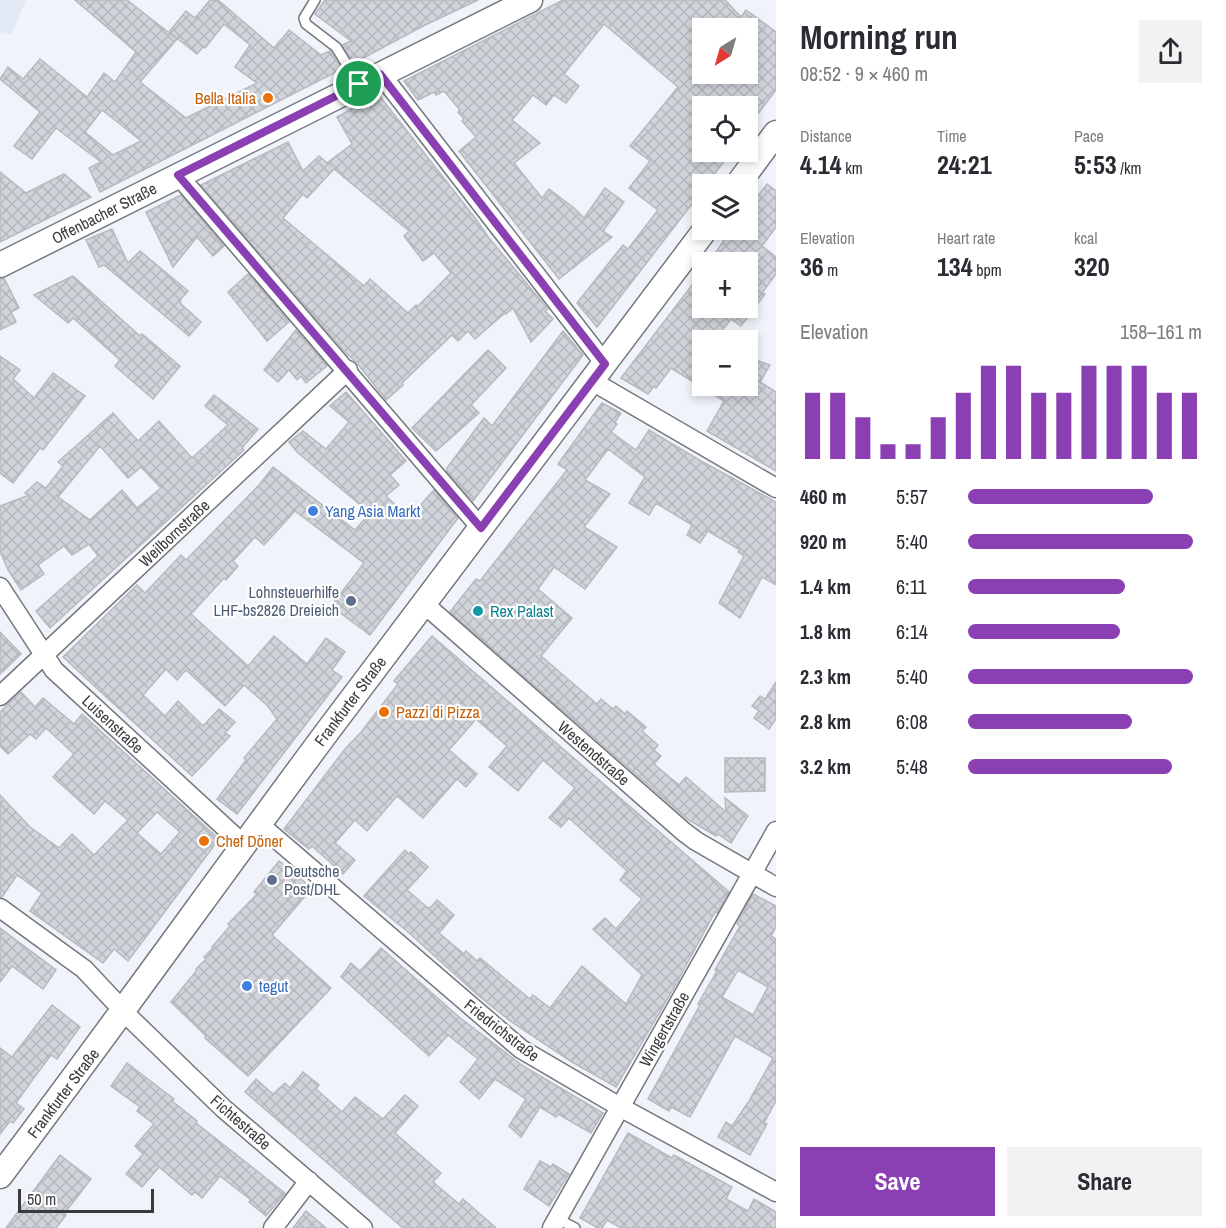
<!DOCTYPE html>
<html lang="en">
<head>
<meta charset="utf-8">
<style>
  body { margin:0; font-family:"Archivo Narrow",sans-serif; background:#f2f2f3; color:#2b2b33; height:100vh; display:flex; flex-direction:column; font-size:22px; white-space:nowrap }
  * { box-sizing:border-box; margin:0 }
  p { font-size:20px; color:#7c7c81 }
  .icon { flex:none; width:33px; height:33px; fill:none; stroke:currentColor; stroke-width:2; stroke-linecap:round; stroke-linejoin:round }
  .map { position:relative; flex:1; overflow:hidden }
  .panel { display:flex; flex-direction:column; background:#fff; width:450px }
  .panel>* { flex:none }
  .needle { width:39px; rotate:217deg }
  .fabs { position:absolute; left:692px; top:18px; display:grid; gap:12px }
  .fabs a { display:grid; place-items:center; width:66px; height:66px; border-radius:0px; background:#fff; box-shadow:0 3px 9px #0003; font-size:30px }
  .scale { position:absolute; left:18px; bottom:15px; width:136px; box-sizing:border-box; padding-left:6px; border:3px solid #3a3b3d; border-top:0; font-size:16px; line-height:21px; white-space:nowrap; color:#3a3b3d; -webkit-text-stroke:4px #fff; paint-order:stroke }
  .pin { position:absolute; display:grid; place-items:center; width:51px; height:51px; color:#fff; margin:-26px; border:3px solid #fff; border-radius:50%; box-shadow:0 2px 6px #0007 }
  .round { display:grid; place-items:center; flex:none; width:63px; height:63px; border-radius:0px; background:#f2f2f3 }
  .headline { display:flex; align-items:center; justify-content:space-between; height:102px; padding:0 24px }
  h1 { font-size:33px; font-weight:700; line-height:45px }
  .metrics { display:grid; grid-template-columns:repeat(3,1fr); gap:9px; height:102px; padding:6px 24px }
  .metrics div { display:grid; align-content:center }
  .metrics b { font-size:26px; font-weight:700 }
  .metrics small { font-size:16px; font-weight:400 }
  .metrics p { font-size:16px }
  .chart { height:168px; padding:12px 24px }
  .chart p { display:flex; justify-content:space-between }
  .chart svg { width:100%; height:108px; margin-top:6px; stroke:#8a40b2; stroke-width:6 }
  .cta { display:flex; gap:12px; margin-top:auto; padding:12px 24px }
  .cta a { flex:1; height:69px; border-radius:0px; background:#8a40b2; color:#fff; font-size:24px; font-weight:700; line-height:69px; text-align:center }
  .cta a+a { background:#f2f2f3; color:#2b2b33 }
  ul { padding:0 24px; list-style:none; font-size:20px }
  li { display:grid; grid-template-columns:96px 72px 1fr; align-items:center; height:45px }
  li i { height:15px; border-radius:8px; background:#8a40b2 }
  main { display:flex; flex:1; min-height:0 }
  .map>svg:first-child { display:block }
  .built { fill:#e1e9f5 }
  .building { fill:url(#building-cross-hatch); stroke:#b6babf; stroke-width:1.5; fill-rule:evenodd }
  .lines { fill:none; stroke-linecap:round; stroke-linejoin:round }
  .service-casing { stroke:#74787d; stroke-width:12 }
  .minor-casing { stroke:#74787d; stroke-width:21 }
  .tertiary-casing { stroke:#74787d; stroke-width:27 }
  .service { stroke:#fff; stroke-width:9 }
  .minor { stroke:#fff; stroke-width:18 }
  .tertiary { stroke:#fff; stroke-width:24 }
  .route-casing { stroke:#fff; stroke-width:12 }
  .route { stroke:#8a40b2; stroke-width:8 }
  .food-dot { fill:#e8710a; stroke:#fff; stroke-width:2 }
  .shop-dot { fill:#3f7fe0; stroke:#fff; stroke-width:2 }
  .service-dot { fill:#5c6f8a; stroke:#fff; stroke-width:2 }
  .culture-dot { fill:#0f9aa8; stroke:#fff; stroke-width:2 }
  .labels { text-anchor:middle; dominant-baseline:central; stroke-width:4.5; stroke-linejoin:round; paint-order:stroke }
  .food-label { font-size:16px; fill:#c56008; stroke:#fff; text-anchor:start }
  .street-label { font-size:16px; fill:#3a3b3d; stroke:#fff }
  .shop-label { font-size:16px; fill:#366cbe; stroke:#fff; text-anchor:start }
  .service-label { font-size:16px; fill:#4e5e75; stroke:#fff; text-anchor:end }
  .culture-label { font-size:16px; fill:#0d838f; stroke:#fff; text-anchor:start }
</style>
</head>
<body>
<main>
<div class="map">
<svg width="776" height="1228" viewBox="0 0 776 1228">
  <defs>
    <pattern id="building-cross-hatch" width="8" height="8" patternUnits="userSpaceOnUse" patternTransform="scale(1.5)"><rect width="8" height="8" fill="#d1d5db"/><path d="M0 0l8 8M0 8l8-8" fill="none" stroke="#b4b8bd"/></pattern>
  </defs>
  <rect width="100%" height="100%" fill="#f0f4fa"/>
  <path class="built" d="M0,0H26L12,34L0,32Z"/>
  <g class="building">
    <path d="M75,0H127L177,39L140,82L186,118L257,83L235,67L250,45L224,24L205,48L203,47L197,54L169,32L186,11L195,18L210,0H218L274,48L289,30L321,55L330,51L342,69L100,192L89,168L101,162L56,128L32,159L14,146L40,112L0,79L8,67L23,79L40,59L87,97L104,73L115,82L136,52ZM102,110L115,120L141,141L113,155L85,132Z"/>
    <path d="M325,0H478L423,26L354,63L342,45L351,41L315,14Z"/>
    <path d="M563,0H725L741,17L746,10L776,32V90L747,128V106H702V152H731L707,184H702V191L597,327L577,303L623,245L628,249L658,210L629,188L650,161L630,146L678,87L604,24L564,74L579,86L566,103L554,95L546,105L533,95L512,120L540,143L514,163L542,198L549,189L574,208L584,218L605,188L624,202L603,231L612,237L559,279L459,151L476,137L462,121L464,119L458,112L460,110L444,91L436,95L434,92L418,100L404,81ZM702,28H747V74H702Z"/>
    <path d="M378,94L475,218L489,238L548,309L545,311L553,319L531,342L513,308L506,314L505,313L475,339L468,331L458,341L452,335L402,383L403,385L386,400L357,363L344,351L201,185L288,142L303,171L319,156L331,166L327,163L352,144L337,117ZM334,169L409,231L404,236L423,261L434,253L451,273L417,307L416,305L408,313L370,279L364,286L283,218L303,194L307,198Z"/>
    <path d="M0,172L26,193L64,174L91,197L0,242Z"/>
    <path d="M767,184L776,191V227L762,246L776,257V274L762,293L765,294L741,326L731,319L715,340H702V386H747V357L770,365L760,382L776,392V471L707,431L724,401L671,368L656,388L654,386L648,394L621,378L702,272V308H747V262H709L731,230H747V210Z"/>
    <path d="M181,195L224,246L213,256L197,237L173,267L146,212Z"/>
    <path d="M112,229L128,263L140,251L188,291L180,300L181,301L180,303L201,322L189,336L104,265L99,267L86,240Z"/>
    <path d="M248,274L289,322L267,341L228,292Z"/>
    <path d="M73,276L140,336L142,334L180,366L153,399L115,366L120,360L73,318L68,323L34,295Z"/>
    <path d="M4,278L19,308L11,312L16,322L0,330V279Z"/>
    <path d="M296,330L327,366L306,383L301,376L297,380L289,370L278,382L264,370Z"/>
    <path d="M563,331L583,355L473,501L447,472V468L484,418L492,426Z"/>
    <path d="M488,350L506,368L471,405L479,413L436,451L412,428Z"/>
    <path d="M0,356L20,370L13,379L34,398L53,373L85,396L43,450L40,448L13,483L0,473Z"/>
    <path d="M346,392L406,461L390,475L399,485L386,496L409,518L434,490L458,518L370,635L331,606L364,563L295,511L264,545L255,537L233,561L238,566L226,580L224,578L191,614L248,666L274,636L307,664L326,638L345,652L332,670L342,677L237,814L217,799L246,760L244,758L277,719L267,705L244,685L225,706L186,670L177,680L166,669L143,695L165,716L178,701L203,726L219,709L235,722L225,733L230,736L192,776L63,657L137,585L145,593L181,555L186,560L260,484L273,467L355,530L370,513L297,452L289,442L303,431L326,449L349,422L330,406Z"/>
    <path d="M214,395L258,429L242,448L244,450L50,628L36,611L98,556L89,544L72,555L64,546L38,565L44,574L21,590L8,570L0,551V506L29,495L25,493L37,482L46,488L63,466L58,462L113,413L138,441L159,421L192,458L228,425L205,406ZM100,446L128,478L141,467L161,488L137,508L122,490L90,520L58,497Z"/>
    <path d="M602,403L621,413L615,422L617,424L611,432L636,450L649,430L701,461L776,502V585L762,577L740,618L719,603L744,556L738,552L740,550L708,531L700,543L687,535L692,525L656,503L649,515L629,503L645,477L608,449L585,480L610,494L584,527L617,547L585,589L554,567L538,589L572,618L541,656L597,704L601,699L613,709L616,706L625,714L627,711L646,727L642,731L658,745L654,750L661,756L654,764L679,785L686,777L726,812L725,798L748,816L731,843L718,834L716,836L687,819L450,612L476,579L480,581L567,470L558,464Z"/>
    <path d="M0,632L21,654L0,674Z"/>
    <path d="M432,636L729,892L717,913L715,912L675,986L616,1087L572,1062L513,1023L480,997L408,932L364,896L405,850L409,854L411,852L428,867L407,890L428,908L431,907L437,900L454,915L439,933L464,954L466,951L477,961L480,958L530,999L533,995L550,1008L582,966L626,1004L642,975L593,929L605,918L616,929L642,899L620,880L627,871L569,818L561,827L549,818L575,788L543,760L518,791L489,767L507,746L476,719L449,750L477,774L466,787L457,779L423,818L397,796L367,831L355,820L335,843L355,860L343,874L312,846L309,849L284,829L345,749L362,731L398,684L394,681Z"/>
    <path d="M776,682V719L769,729L754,718L759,711L752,706L760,696L765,699Z"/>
    <path d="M21,692L35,707L43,698L74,724L82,714L219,839L128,961L114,949L103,963L30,911L42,893L17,875L2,897H0V795L30,827L59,848L72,834L94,855L128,820L105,801L94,814L53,777L74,754L46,728L36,739L30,734L8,754L0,746V712ZM157,812L180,832L161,854L137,833Z"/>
    <path d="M725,758H765V791L725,792Z"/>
    <path d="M279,861L312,888L272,935L331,988L248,1076L205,1038L206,1036L171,1002L197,970L196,969L206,959L204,957L213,948L212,947L230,926L228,924L257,894L254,892Z"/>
    <path d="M753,894L776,906V927L771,936L776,939V1101L764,1123L767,1124L750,1155L718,1137L726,1122L732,1126L749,1101L773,1058L735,1036L690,1117L671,1107L669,1111L648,1099L700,1005L698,1004L717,971L715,970L740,926L737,924ZM738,970L768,987L753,1015L722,997Z"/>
    <path d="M0,928L56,970L43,989L12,966L0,982Z"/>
    <path d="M381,948L459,1017L523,1066L603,1113L591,1133L558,1114L556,1117L540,1107L521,1137L509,1126L526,1099L495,1079L479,1099L460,1082L478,1059L448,1035L429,1056L341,977L351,963L360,971Z"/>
    <path d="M52,1005L80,1027L57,1059L51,1055L36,1075L16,1103L24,1109L13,1123L10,1121L0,1134V1048L12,1057Z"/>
    <path d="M127,1063L174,1099L172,1101L197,1121L196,1123L285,1193L266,1216L249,1202L251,1200L220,1176L202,1198L195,1192L192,1195L159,1167L142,1187L126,1174L143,1154L135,1146L154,1124L137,1111L140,1107L111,1086Z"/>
    <path d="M303,1072L319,1085L316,1089L342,1112L355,1097L383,1119L405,1095L418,1106L395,1133L441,1173L433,1182L459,1204L463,1199L496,1228H403L245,1092L256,1079L273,1094L285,1083L290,1088Z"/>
    <path d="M628,1133L672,1158L674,1155L732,1187L726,1199L748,1211L754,1199L776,1212V1228H621L607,1220L602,1228H598L580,1218Z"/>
    <path d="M60,1155L91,1179L64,1214L66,1215L56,1228H6Z"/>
    <path d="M540,1161L551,1167L553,1164L569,1174L549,1206L524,1189Z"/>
    <path d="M306,1211L326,1228H293Z"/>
  </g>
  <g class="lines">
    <g class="service-casing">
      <g id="service">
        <path d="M315,0L304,18L306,24L336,47L359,84"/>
        <path d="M558,1219L575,1228"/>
      </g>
    </g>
    <g class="minor-casing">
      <g id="minor">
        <path d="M380,73L605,364"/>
        <path d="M178,175L481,528"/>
        <path d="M592,381L776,488"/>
        <path d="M0,587L54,670L244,845"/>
        <path d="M423,603L684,832L696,841L776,887"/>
        <path d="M0,696L348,370"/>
        <path d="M259,824L521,1049L620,1107L776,1192"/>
        <path d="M0,908L84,969L131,1019L224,1109L363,1228"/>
        <path d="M273,1228L309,1181"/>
        <path d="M552,1228L776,831"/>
      </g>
    </g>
    <g class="tertiary-casing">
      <g id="tertiary">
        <path d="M738,184L776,133"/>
        <path d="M0,265L530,0"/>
        <path d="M0,1176C111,1029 217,880 327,732C452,564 580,398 705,230"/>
      </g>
    </g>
    <use href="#service" class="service"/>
    <use href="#minor" class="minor"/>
    <use href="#tertiary" class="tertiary"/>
  </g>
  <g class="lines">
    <g class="route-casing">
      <path id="route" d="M380,74L605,364L481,528L178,175Z"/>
    </g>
    <use href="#route" class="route"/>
  </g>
  <g class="food-dot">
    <circle cx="268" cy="98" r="6"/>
    <circle cx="384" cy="712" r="6"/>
    <circle cx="204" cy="841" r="6"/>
  </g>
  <g class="shop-dot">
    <circle cx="313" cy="511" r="6"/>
    <circle cx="247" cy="986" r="6"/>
  </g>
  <g class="service-dot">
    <circle cx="351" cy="601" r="6"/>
    <circle cx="272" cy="880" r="6"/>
  </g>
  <circle class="culture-dot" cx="478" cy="611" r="6"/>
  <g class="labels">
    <g class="food-label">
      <text x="256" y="98" text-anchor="end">Bella Italia</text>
      <text x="396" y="712">Pazzi di Pizza</text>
      <text x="216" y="841">Chef Döner</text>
    </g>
    <g class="street-label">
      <text transform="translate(104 213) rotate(-27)">Offenbacher Straße</text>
      <text transform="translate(174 533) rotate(-43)">Weilbornstraße</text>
      <text transform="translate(350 701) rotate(-53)">Frankfurter Straße</text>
      <text transform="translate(113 724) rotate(43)">Luisenstraße</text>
      <text transform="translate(594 753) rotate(41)">Westendstraße</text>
      <text transform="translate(664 1029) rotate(-60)">Wingertstraße</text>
      <text transform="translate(502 1030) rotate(38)">Friedrichstraße</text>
      <text transform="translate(63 1093) rotate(-53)">Frankfurter Straße</text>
      <text transform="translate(241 1122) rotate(41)">Fichtestraße</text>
    </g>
    <g class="shop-label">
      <text x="325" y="511">Yang Asia Markt</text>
      <text x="259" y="986">tegut</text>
    </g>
    <g class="service-label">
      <text x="339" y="592">Lohnsteuerhilfe<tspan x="339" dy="18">LHF-bs2826 Dreieich</tspan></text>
      <text x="284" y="871" text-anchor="start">Deutsche<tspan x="284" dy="18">Post/DHL</tspan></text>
    </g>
    <g class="culture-label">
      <text x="490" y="611">Rex Palast</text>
    </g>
  </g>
</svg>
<div class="fabs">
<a><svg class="needle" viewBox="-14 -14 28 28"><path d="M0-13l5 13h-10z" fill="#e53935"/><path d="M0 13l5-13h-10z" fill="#7c7c81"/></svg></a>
<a><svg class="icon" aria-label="locate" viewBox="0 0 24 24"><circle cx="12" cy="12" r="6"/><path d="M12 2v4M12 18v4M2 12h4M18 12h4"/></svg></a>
<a><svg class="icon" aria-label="layers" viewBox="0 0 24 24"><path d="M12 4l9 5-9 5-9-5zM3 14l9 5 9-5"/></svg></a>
<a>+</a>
<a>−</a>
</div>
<div class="scale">50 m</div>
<div class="pin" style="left:359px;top:84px;background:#1e9e55"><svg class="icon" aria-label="arrive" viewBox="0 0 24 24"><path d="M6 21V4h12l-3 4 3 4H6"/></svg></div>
</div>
<section class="panel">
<div class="headline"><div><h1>Morning run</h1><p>08:52 · 9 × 460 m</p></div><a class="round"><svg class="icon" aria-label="share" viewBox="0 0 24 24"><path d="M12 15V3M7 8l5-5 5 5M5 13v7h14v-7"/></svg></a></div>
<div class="metrics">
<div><p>Distance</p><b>4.14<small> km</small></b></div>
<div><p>Time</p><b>24:21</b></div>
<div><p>Pace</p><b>5:53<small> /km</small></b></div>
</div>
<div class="metrics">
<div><p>Elevation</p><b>36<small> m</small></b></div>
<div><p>Heart rate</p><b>134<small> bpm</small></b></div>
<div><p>kcal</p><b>320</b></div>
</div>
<div class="chart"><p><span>Elevation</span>158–161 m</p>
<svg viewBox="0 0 160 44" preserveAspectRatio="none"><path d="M5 44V17M15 44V17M25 44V27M35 44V38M45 44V38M55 44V27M65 44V17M75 44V6M85 44V6M95 44V17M105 44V17M115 44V6M125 44V6M135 44V6M145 44V17M155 44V17"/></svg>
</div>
<ul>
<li><b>460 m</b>5:57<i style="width:79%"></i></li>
<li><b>920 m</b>5:40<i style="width:96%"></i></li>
<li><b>1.4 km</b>6:11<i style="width:67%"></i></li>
<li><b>1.8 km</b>6:14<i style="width:65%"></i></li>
<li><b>2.3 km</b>5:40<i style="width:96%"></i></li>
<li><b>2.8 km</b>6:08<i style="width:70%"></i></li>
<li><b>3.2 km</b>5:48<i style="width:87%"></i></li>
</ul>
<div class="cta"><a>Save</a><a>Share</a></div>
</section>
</main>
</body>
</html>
